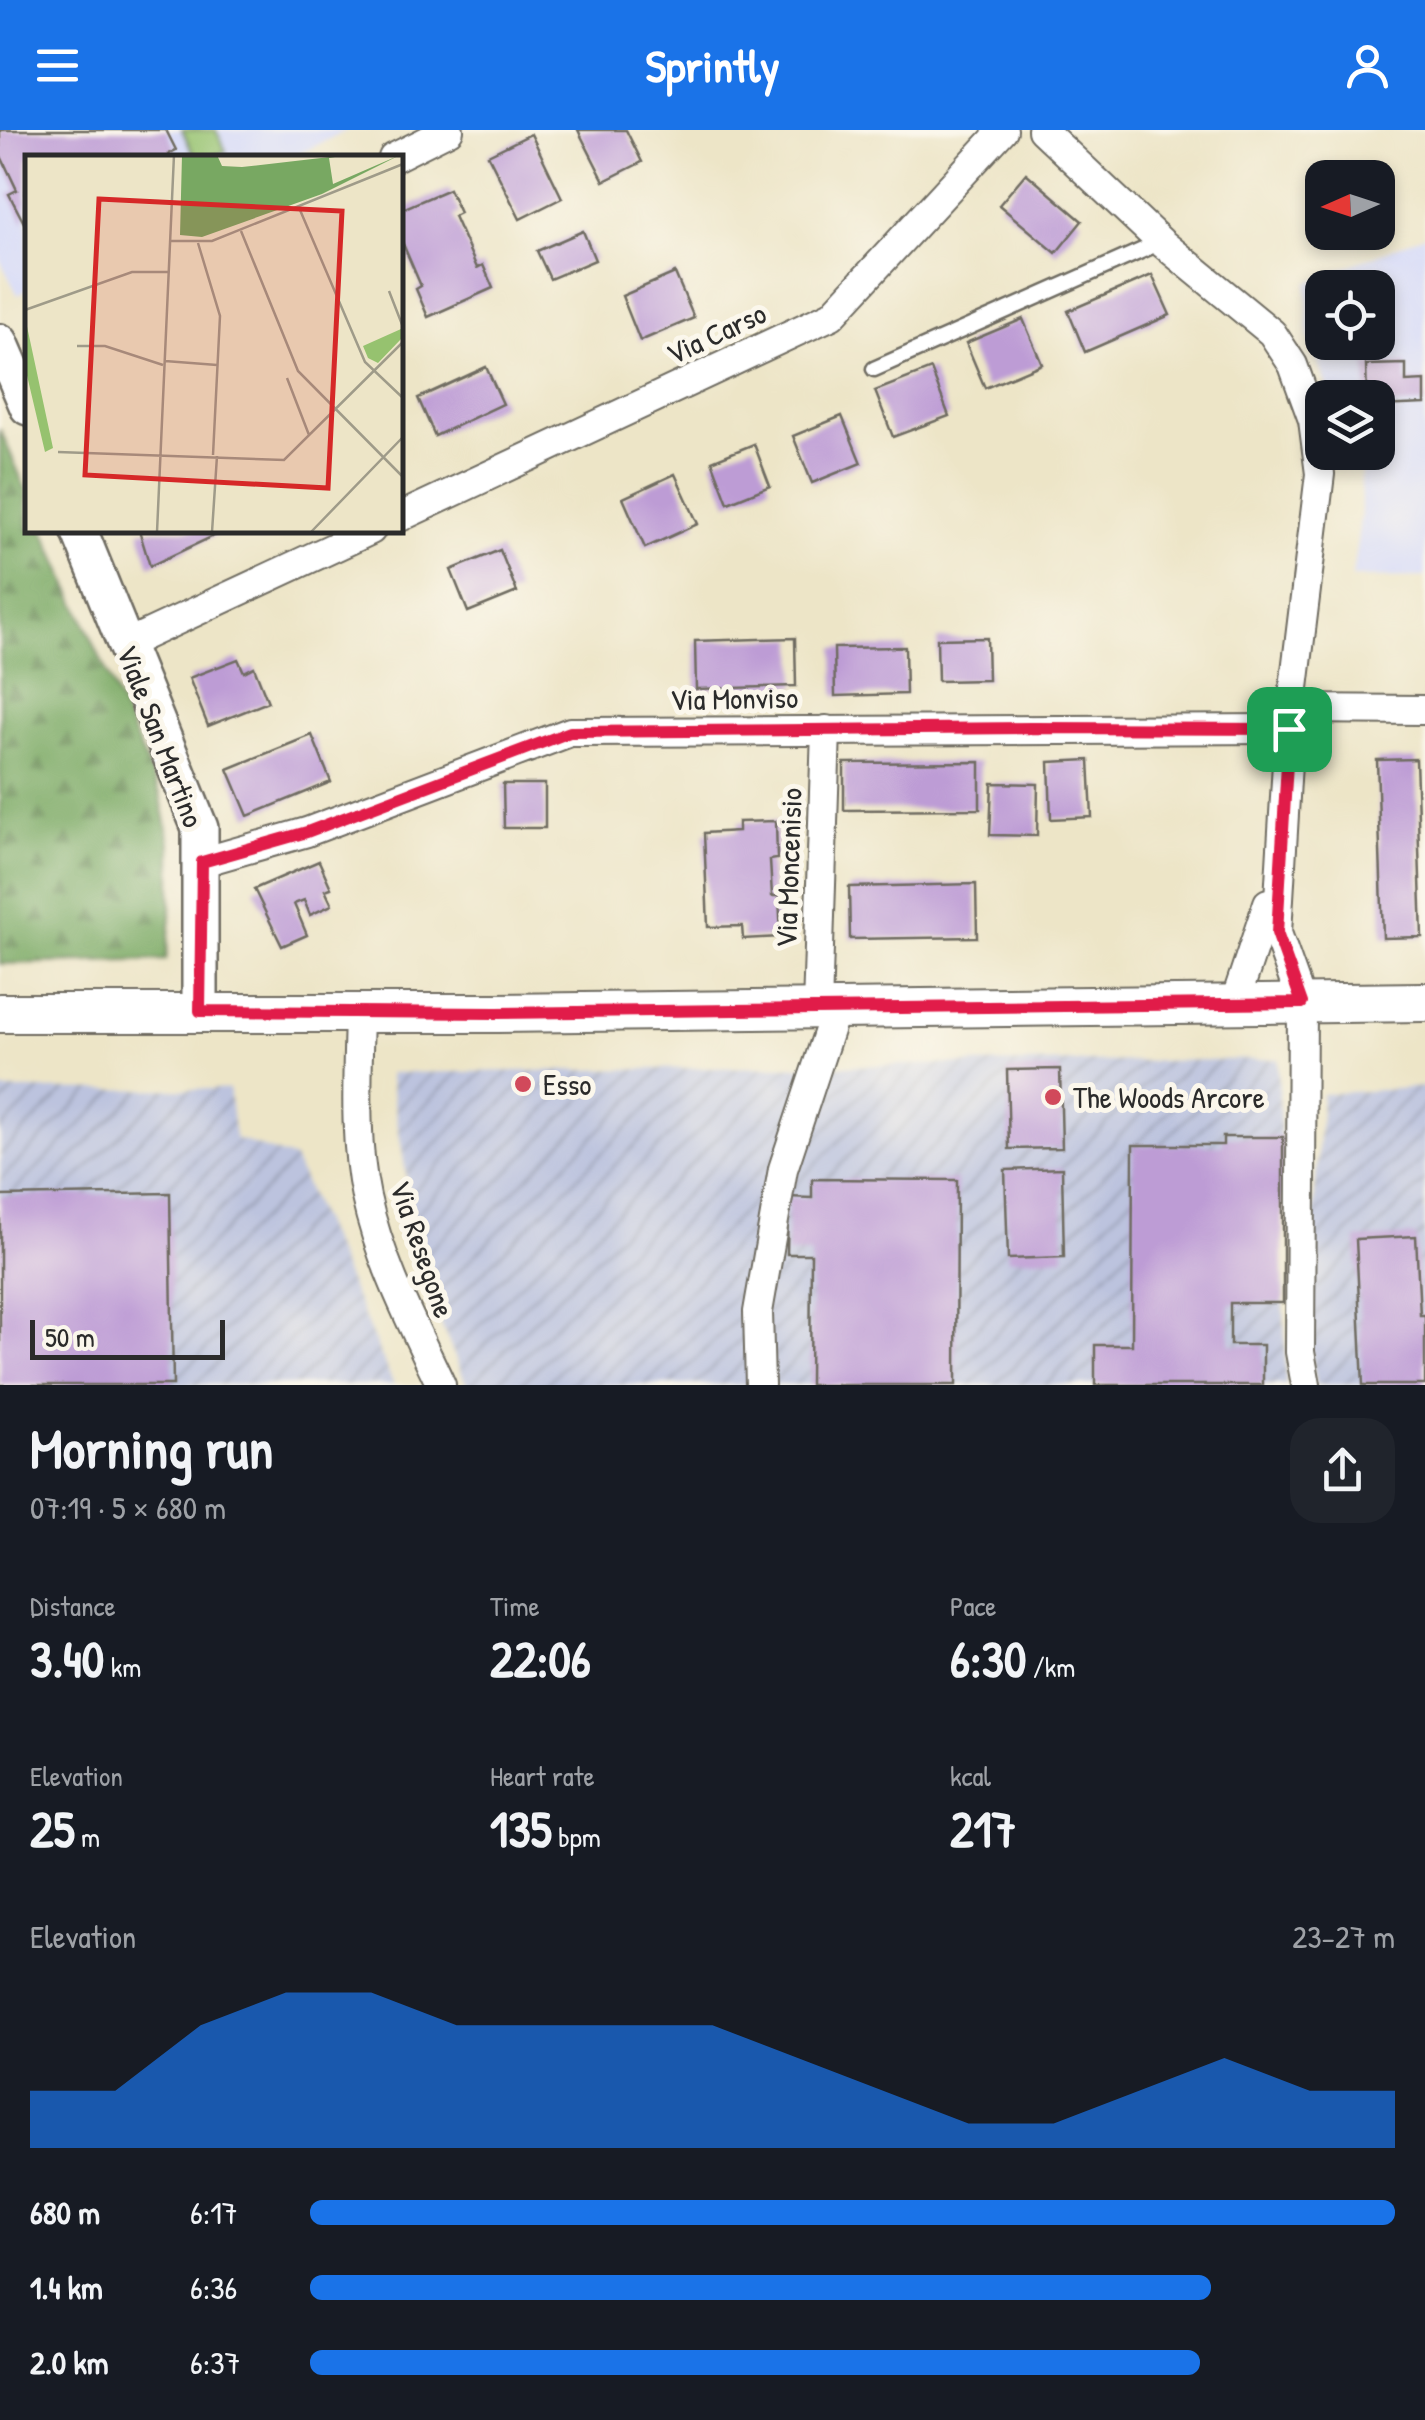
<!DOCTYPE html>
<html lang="en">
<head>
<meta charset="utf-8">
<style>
  body { margin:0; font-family:"Patrick Hand",sans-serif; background:#20242c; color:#f1f3f6; height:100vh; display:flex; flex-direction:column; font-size:38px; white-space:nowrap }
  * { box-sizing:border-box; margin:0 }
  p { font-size:32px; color:#9ea1a6 }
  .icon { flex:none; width:55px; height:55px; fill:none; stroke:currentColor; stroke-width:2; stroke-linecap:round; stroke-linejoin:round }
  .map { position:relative; height:1255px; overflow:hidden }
  .sheet { display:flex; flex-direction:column; background:#171b24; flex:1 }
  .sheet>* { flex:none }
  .needle { width:65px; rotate:267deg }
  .controls { position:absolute; left:1305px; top:30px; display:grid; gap:20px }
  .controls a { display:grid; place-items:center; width:90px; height:90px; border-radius:20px; background:#171b24; box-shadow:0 5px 15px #0003; font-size:50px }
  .scale { position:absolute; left:30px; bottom:25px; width:195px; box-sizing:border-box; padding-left:10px; border:5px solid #2b2b2b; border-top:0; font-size:28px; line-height:35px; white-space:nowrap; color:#2b2b2b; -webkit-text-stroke:8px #fbf7ec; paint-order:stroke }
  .pin { position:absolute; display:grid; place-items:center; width:85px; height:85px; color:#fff; margin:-42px; border-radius:20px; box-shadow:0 5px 15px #0006 }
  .round { display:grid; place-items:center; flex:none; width:105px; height:105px; border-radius:30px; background:#20242c }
  .headline { display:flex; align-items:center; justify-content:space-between; height:170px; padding:0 30px }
  h1 { font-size:55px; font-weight:800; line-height:75px }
  .figures { display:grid; grid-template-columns:repeat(3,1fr); gap:15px; height:170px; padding:10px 30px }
  .figures div { display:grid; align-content:center }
  .figures b { font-size:50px; font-weight:800 }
  .figures small { font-size:28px; font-weight:400 }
  .figures p { font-size:28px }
  .chart { height:280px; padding:20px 30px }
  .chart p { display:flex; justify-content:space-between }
  .chart svg { width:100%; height:180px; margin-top:10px; fill:#1a73e8; opacity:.7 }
  ul { padding:0 30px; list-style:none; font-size:32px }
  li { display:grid; grid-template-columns:160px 120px 1fr; align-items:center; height:75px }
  li i { height:25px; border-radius:12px; background:#1a73e8 }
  header { display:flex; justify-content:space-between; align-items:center; height:130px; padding:0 30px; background:#1a73e8; color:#fff; font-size:45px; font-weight:800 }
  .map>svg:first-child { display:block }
  .built { fill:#d3d8f9; fill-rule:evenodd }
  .industrial { fill:url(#industrial-furrows) }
  .green { fill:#96c26f; stroke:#60764d; stroke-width:2.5 }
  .forest { fill:url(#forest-firs); stroke:#526a46; stroke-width:2.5 }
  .building { fill:#bd9cd5 }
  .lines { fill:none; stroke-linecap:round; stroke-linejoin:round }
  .service-casing { stroke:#6f6c62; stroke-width:19 }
  .minor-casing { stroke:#6f6c62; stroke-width:32 }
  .tertiary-casing { stroke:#6f6c62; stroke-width:40 }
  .secondary-casing { stroke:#6f6c62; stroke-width:42 }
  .service { stroke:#fff; stroke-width:14 }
  .minor { stroke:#fff; stroke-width:28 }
  .tertiary { stroke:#fff; stroke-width:35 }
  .secondary { stroke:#fff; stroke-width:38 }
  .route-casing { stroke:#fff; stroke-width:20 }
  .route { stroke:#e11d48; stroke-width:12 }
  .poi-dot { fill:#d1495b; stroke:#fbf7ec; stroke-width:4 }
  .labels { text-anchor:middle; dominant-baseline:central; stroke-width:10; stroke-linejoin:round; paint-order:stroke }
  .street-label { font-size:30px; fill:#2b2b2b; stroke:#fbf7ec }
  .poi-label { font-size:30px; fill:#2b2b2b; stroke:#fbf7ec; text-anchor:start }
  .inset-road { fill:none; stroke:#9f9b89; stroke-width:2.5 }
  .view { fill:#d62828; fill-opacity:0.15; stroke:#d62828; stroke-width:5 }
  .inset-edge { fill:none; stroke:#2b2b2b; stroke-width:5 }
</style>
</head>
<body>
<header><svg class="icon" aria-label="menu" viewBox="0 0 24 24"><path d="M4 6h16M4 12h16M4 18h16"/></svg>Sprintly<svg class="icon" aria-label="person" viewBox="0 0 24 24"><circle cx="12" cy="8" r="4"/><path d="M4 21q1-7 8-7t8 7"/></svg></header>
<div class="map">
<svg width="1425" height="1255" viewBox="0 0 1425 1255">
  <defs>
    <pattern id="industrial-furrows" width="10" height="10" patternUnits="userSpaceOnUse" patternTransform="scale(2.5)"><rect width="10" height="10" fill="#bcc3de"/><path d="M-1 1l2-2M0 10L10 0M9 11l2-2" fill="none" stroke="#999fb4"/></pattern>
    <pattern id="forest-firs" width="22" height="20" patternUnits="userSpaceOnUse" patternTransform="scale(2.5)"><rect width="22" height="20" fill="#78a862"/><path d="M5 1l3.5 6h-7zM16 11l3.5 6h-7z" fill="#638951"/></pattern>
  </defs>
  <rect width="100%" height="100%" fill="#fbf7ec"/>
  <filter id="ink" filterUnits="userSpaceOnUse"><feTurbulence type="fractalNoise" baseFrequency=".01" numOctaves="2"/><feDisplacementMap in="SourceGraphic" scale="20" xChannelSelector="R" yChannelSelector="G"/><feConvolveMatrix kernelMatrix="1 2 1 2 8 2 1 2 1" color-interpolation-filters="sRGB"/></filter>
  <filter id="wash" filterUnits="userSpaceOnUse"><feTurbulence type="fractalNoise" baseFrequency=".0048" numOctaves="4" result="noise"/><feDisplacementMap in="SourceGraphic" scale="40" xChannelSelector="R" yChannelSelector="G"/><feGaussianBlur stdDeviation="2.25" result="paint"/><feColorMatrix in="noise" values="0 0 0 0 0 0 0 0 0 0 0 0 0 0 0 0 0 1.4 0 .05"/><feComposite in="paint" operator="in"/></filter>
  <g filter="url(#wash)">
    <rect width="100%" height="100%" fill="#ede5c7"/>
    <g class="built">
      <path d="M0,0H348L292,27L28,28L27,160L18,165L0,130Z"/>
      <path d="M1425,105V447L1352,448L1361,383V323L1378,322V268L1332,267L1308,206L1307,153ZM1322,158H1378V212H1322Z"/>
    </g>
    <g class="industrial">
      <path d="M1278,929L1286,1255H467L425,1158L389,943Z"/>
      <path d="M1425,957V1255H1315L1307,1177L1322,964Z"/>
      <path d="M229,959L235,1008L294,1029L394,1255H0V960Z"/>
    </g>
    <path class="green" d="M182,0H216L226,21L212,27H195Z"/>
    <path class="forest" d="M0,299L27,362L28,400H44L160,664L171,717V788L166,830L0,834Z"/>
    <g id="blocks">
      <g class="building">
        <path d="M0,0H166L176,20L169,24L171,28H28L24,93L9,64L17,60L0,24Z"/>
        <path d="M578,0H626L642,32L604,51Z"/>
        <path d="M531,4L562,68L520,89L488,25Z"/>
        <path d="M1026,43L1082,91L1056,123L999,75Z"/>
        <path d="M449,59L460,83L454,86L477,138L483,135L493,158L428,187L416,159L421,156L400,107V80Z"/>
        <path d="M583,101L595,130L550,149L537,121Z"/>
        <path d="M675,143L694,188L640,211L622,166Z"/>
        <path d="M1152,145L1170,185L1085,222L1068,181Z"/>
        <path d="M1023,189L1042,234L985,258L966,213Z"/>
        <path d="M1406,234V252L1425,251V274L1378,276V268H1367L1366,235Z"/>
        <path d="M486,237L503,274L435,306L418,268Z"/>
        <path d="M931,239L949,286L893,307L875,261Z"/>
        <path d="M842,286L861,333L812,353L793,306Z"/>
        <path d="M754,314L770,356L728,373L712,331Z"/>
        <path d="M675,344L698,394L645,418L623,368Z"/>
        <path d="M139,400H218L220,403L150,436Z"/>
        <path d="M500,420L517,462L468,482L451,440Z"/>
        <path d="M795,508L796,556L696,559L695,511Z"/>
        <path d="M987,508L988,550L938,551L937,509Z"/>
        <path d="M905,517L906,564L835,566L834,518Z"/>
        <path d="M238,529L244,542L254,537L268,572L208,596L189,548Z"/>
        <path d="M312,605L331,652L248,686L228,639Z"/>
        <path d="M1416,629L1422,807L1383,808L1377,630Z"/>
        <path d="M1089,630L1092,687L1051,689L1049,632Z"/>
        <path d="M980,632V679L844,680V633Z"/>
        <path d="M992,653L1038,654L1037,706L990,705Z"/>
        <path d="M503,654H545V698H504Z"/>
        <path d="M776,691L777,729L770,730L772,766H779L781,807L743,809L742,796L708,797L704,703L738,701V692Z"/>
        <path d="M319,731L331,758L325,760L332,775L310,785L304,770L294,774L307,805L282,816L254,759Z"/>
        <path d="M976,754L977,807L850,809L849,757Z"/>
        <path d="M1060,939L1062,1018L1009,1019L1007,940Z"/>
        <path d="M1223,1007H1283V1173H1230V1215H1263V1255H1095V1215H1132L1133,1015H1223Z"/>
        <path d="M1062,1038L1064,1127L1008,1129L1005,1040Z"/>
        <path d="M812,1049L957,1050L956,1255H810L811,1124H787L788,1067L812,1068Z"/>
        <path d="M170,1063L173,1255H0V1066Z"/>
        <path d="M1416,1106L1420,1185H1425V1255H1363L1356,1109Z"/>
      </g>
    </g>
  </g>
  <g filter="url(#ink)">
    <use href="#blocks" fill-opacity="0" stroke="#6f6c62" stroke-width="2.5"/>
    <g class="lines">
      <g class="service-casing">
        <path id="service" d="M874,239L1161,112"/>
      </g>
      <g class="minor-casing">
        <g id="minor">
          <path d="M1042,0L1161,112L1272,203L1293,235L1313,290L1320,344L1289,599L1277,803L1302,873L1300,1222L1306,1255"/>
          <path d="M393,28L449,0"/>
          <path d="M400,387L832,185L1003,0"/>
          <path d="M126,514L371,400"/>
          <path d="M1291,579L1425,580"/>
          <path d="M202,732L307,702L570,602L1289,599"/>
          <path d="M1234,875L1268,773"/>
          <path d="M817,879L826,600"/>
          <path d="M359,881C358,943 353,1006 366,1067C380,1132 413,1195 441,1255"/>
          <path d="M760,1255L758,1182L783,1039L836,879"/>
        </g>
      </g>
      <g class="tertiary-casing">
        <g id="tertiary">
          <path d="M0,212L28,277"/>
          <path d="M79,400L200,698V881"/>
        </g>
      </g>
      <g class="secondary-casing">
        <path id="secondary" d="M0,883H496L1425,872"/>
      </g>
      <use href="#service" class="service"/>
      <use href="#minor" class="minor"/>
      <use href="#tertiary" class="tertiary"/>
      <use href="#secondary" class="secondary"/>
    </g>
  </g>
  <g class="lines" filter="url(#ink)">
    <g class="route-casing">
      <path id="route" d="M1032,598L1289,599L1277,803L1302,873L496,883L200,881L202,732L307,702L570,602Z"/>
    </g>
    <use href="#route" class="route"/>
  </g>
  <g class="poi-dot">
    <circle cx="523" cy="954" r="10"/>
    <circle cx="1053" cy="967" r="10"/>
  </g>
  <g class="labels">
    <g class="street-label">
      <text transform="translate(716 203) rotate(-25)">Via Carso</text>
      <text transform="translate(734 568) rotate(-1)">Via Monviso</text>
      <text transform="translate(161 606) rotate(69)">Viale San Martino</text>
      <text transform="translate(788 738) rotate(-88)">Via Moncenisio</text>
      <text transform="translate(423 1119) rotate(71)">Via Resegone</text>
    </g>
    <g class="poi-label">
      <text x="543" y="954">Esso</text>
      <text x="1073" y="967">The Woods Arcore</text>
    </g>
  </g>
  <g transform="translate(25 25)">
    <rect width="378" height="378" fill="#ede5c7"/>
    <path d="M0,162L28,293L20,297L0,212ZM376,174L377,183L353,208L343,203L338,191Z" fill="#96c26f"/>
    <path d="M157,0H192L197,11L217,12L322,0L304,3L308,29L375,0L297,39L177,82L155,80Z" fill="#78a862"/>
    <path class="inset-road" d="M275,55L340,207L378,243M216,76L273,216L378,322M145,86H187L378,9M173,88L195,161L188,300M364,136L378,172M0,155L107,117H143M52,191H80L138,210M140,206L192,210M262,223L284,280M33,297L259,305L378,187M132,377L149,0M187,377L192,301M286,377L378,282"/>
    <path class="view" d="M74,44L317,56L303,333L60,320Z"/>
    <rect width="378" height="378" class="inset-edge"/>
  </g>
</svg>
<div class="controls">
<a><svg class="needle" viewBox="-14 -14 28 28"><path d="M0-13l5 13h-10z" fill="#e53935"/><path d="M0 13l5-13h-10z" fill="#9ea1a6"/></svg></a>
<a><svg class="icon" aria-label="locate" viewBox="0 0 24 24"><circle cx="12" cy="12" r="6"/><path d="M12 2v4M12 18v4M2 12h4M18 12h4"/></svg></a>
<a><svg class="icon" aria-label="layers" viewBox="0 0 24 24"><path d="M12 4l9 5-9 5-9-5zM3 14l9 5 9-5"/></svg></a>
</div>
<div class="scale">50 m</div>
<div class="pin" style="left:1289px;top:599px;background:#1e9e55"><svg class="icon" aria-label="arrive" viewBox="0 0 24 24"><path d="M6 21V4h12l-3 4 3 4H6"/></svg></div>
</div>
<section class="sheet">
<div class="headline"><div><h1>Morning run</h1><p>07:19 · 5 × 680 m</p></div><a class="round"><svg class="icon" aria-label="share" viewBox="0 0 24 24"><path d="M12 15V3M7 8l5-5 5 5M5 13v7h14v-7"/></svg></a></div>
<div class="figures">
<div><p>Distance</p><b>3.40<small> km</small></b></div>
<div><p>Time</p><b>22:06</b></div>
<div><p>Pace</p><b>6:30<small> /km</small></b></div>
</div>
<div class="figures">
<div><p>Elevation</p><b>25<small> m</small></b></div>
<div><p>Heart rate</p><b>135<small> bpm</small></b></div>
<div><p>kcal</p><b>217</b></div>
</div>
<div class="chart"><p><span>Elevation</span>23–27 m</p>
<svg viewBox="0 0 160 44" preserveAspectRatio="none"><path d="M0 44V30L10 30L20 14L30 6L40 6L50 14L60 14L70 14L80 14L90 22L100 30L110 38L120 38L130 30L140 22L150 30L160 30V44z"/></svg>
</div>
<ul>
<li><b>680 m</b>6:17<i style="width:100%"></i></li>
<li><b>1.4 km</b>6:36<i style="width:83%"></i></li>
<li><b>2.0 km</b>6:37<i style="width:82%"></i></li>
</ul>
</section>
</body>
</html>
